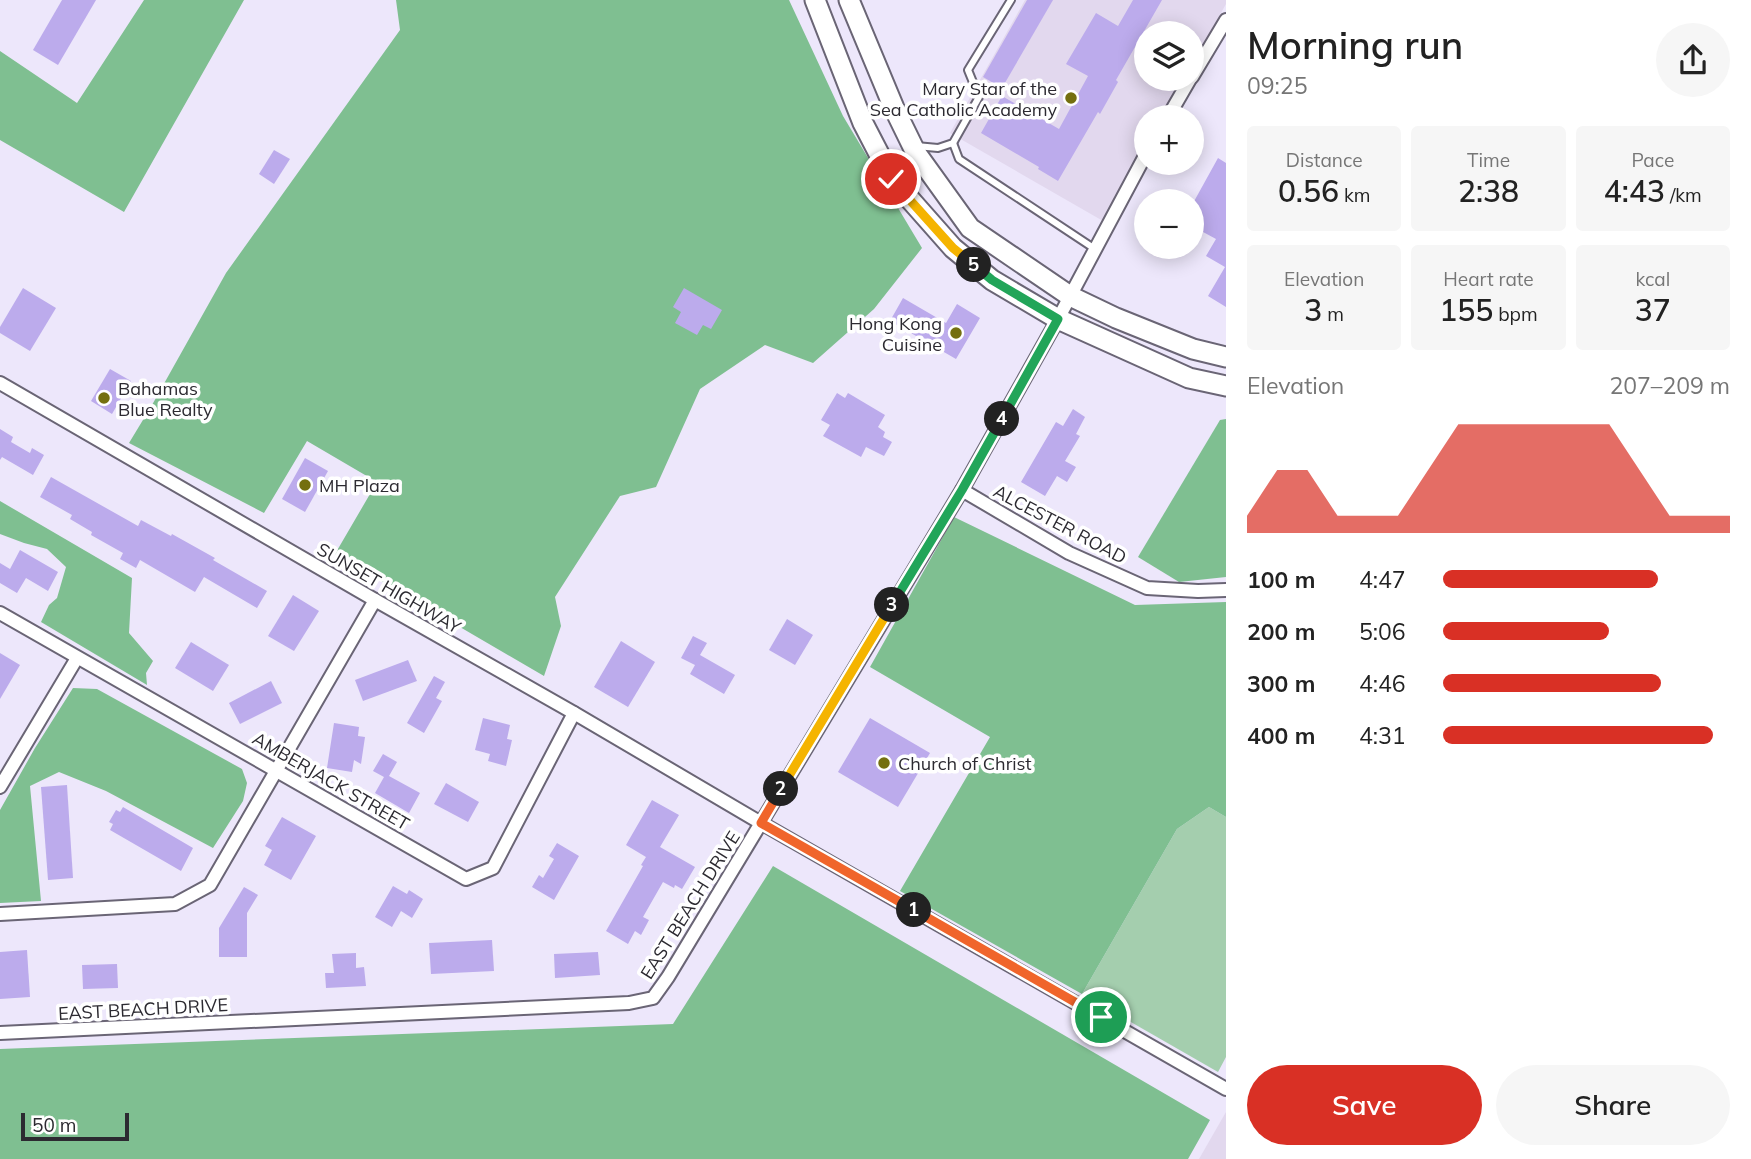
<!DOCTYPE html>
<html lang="en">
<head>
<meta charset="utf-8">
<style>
  body { margin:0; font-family:Mulish,sans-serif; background:#f6f6f6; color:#222; height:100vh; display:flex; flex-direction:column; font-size:26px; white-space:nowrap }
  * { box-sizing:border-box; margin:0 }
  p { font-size:23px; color:#767676 }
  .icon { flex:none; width:38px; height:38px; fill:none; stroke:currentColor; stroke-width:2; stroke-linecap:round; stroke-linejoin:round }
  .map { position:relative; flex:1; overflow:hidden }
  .panel { display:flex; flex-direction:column; background:#fff; width:525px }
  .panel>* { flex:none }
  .controls { position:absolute; left:1134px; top:21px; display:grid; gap:14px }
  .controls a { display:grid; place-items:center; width:70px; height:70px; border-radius:50%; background:#fff; box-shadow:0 4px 18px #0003; font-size:35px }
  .scale { position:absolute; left:21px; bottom:18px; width:108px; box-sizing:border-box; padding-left:7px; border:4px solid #2c2a31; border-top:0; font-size:19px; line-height:24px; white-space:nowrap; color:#2c2a31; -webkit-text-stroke:5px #fff; paint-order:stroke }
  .pin { position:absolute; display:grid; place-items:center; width:60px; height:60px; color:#fff; margin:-30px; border:4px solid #fff; border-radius:50%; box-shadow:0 2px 7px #0007 }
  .km { position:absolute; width:35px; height:35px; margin:-18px; border-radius:50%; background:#222; color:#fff; font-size:19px; line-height:35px; text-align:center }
  .round { display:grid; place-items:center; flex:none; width:74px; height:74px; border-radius:37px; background:#f6f6f6 }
  .headline { display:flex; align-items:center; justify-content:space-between; height:119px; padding:0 21px }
  h1 { font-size:38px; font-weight:600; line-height:52px }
  .stats { display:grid; grid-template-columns:repeat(3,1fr); gap:10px; height:119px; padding:7px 21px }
  .stats div { display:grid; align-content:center; border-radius:7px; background:#f6f6f6; text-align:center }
  .stats b { font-size:30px; font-weight:600 }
  .stats small { font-size:19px; font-weight:400 }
  .stats p { font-size:19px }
  .chart { height:196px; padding:14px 21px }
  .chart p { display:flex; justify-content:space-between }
  .chart svg { width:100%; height:126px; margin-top:7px; fill:#d93025; opacity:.7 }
  .primary-button { display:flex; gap:14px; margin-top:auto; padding:14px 21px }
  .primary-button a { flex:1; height:80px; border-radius:42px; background:#d93025; color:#fff; font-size:28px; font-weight:600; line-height:80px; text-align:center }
  .primary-button a+a { background:#f6f6f6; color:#222 }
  ul { padding:0 21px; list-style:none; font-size:23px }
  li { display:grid; grid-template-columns:112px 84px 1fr; align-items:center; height:52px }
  li i { height:18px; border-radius:9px; background:#d93025 }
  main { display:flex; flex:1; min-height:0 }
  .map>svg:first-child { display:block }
  .education { fill:#e2d8ee }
  .green { fill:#a4ceae }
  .forest { fill:#7fbf91 }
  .building { fill:#bcabec }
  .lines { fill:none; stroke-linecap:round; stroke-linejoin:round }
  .lane-casing { stroke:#6a6575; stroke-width:10 }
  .street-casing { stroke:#6a6575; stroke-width:16 }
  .primary-casing { stroke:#6a6575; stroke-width:23 }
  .lane { stroke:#fff; stroke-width:6 }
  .street { stroke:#fff; stroke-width:12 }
  .primary { stroke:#fff; stroke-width:19 }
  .split-1-casing { stroke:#fff; stroke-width:14 }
  .split-2-casing { stroke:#fff; stroke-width:14 }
  .split-3-casing { stroke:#fff; stroke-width:14 }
  .split-4-casing { stroke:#fff; stroke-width:14 }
  .split-5-casing { stroke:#fff; stroke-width:14 }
  .split-6-casing { stroke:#fff; stroke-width:14 }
  .split-1 { stroke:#f0652b; stroke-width:9 }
  .split-2 { stroke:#f0652b; stroke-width:9 }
  .split-3 { stroke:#f5b400; stroke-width:9 }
  .split-4 { stroke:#22a559; stroke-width:9 }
  .split-5 { stroke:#22a559; stroke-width:9 }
  .split-6 { stroke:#f5b400; stroke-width:9 }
  .poi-dot { fill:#746f0f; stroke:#fff; stroke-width:2.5 }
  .labels { text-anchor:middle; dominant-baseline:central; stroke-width:7; stroke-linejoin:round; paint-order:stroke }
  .poi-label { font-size:18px; fill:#2c2a31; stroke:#fff; text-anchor:start }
  .street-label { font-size:18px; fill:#2c2a31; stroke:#fff }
</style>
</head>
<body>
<main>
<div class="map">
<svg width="1226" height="1159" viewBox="0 0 1226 1159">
  <rect width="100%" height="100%" fill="#ede7fb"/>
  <g class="education">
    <path d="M1025,0H1226V4L1192,65V33H1146V79H1184L1162,117H1146V145L1103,221L950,133Z"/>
    <path d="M1226,1112V1159H1199Z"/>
  </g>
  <path class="green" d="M1209,807L1226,817V1057L1218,1072L1082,994L1177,829Z"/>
  <g class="forest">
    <path d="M144,0H244L124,212L0,140V51L77,103Z"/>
    <path d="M396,0H789L843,116L922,248L874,309L813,363L765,345L700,389L656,487L620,496L555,597L561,626L544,676L335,554L377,482L307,441L264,513L129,443L152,405L226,273L400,30Z"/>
    <path d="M1226,419V577L1179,582L1138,557L1220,420Z"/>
    <path d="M0,501L132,578L129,633L153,661L146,673L147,685L41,622L49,605L57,598L66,567L47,549L24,543L0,534Z"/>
    <path d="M954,517L1135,605L1226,602V817L1209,807L1177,829L1082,994L900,891L990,737L870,667Z"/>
    <path d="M73,688L97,689L242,769L247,783L243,801L213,848L106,791L59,772L30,786L41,901L0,903V810L35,748Z"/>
    <path d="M773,866L1210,1120L1188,1159H0V1049L673,1024Z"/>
  </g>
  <g class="building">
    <path d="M62,0H96L58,65L33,50Z"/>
    <path d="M1027,0H1053L1002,88L983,77Z"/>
    <path d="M1133,0H1162L1116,80L1118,82L1100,114L1098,112L1058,181L1038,169L1039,167L981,133L1002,96L1059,129L1088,76L1066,64L1096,13L1118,26Z"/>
    <path d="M274,150L290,159L274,184L259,174Z"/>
    <path d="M1218,158L1226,163V307L1208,296L1225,267L1206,256L1216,239L1192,226V205Z"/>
    <path d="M23,288L56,308L30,351L0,333V327Z"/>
    <path d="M684,288L722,310L711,329L703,325L697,335L675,323L681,312L673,307Z"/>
    <path d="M903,298L946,323L957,304L980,318L956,359L890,321Z"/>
    <path d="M110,369L131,381L112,414L91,401Z"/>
    <path d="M837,393L845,398L848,393L885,415L878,427L885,432L883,437L892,442L884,456L866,447L861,457L823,436L830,425L821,420Z"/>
    <path d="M1073,409L1085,417L1076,434L1080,436L1065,461L1076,467L1067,482L1057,476L1045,496L1021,482L1056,422L1063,426Z"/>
    <path d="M0,429L13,437L11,442L30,453L32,448L44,455L33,475L2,457L0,460Z"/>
    <path d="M305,458L328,471L305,512L282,499Z"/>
    <path d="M51,477L138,526L141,520L171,536L172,534L215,558L213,560L267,591L257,608L204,577L195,592L140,560L136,568L120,559L123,553L91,535L92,532L70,519L72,515L40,497Z"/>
    <path d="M20,550L58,572L48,591L26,578L17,593L0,583V563L10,569Z"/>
    <path d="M293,595L319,611L294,651L268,636Z"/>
    <path d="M787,619L813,635L795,665L769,650Z"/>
    <path d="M693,636L707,643L700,655L735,675L724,694L690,674L695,665L681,658Z"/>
    <path d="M621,641L655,662L628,707L594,687Z"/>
    <path d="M191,642L229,665L213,691L175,668Z"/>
    <path d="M0,653L20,665L0,699Z"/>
    <path d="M408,660L417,681L363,701L355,680Z"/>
    <path d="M434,676L445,682L436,698L442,701L424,733L407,723Z"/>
    <path d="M271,681L282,703L240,724L229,703Z"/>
    <path d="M483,718L510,725L507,739L512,740L506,766L488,761L490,754L475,750Z"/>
    <path d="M870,718L930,753L898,807L838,772Z"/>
    <path d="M334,723L359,727L358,736L365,737L361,764L354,760L352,772L327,768Z"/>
    <path d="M383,754L397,762L389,776L420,793L409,813L375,793L384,777L373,771Z"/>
    <path d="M446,783L479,802L468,822L434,804Z"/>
    <path d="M67,785L73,878L48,880L41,787Z"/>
    <path d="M652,800L679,815L660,847L695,867L682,889L675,885L674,888L663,882L643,917L649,920L641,935L635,931L628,944L606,931L643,866L641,865L646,857L626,845Z"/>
    <path d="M123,807L193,848L181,871L110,830L113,824L109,822L116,810L120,812Z"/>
    <path d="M282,817L316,836L291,880L264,865L272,850L265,846Z"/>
    <path d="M557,843L579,856L554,900L532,887L539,875L543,878L554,859L549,856Z"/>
    <path d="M393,886L407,894L409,890L423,899L412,918L401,911L392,927L375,917Z"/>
    <path d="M244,887L258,895L247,913V957H219V928Z"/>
    <path d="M492,940L494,971L431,974L429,943Z"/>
    <path d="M27,950L30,997L0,999V952Z"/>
    <path d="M598,952L600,975L555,978L554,954Z"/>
    <path d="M356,953V968L364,967L366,986L326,988L325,973H334L332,954Z"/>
    <path d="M117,964L118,988L83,989L82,965Z"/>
  </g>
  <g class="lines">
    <g class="lane-casing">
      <g id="lane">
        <path d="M953,143L959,159L1095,249"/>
        <path d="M916,146L938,148L953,143L979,97L968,70L1011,0"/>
      </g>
    </g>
    <g class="street-casing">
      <g id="street">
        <path d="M1192,77L1226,20"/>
        <path d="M1168,117L1190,79"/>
        <path d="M0,383L375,600L574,713L761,823L1226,1089"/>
        <path d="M962,490L1069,553L1147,588L1198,591L1226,590"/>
        <path d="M0,613L466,879L493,868L574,713"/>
        <path d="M0,787L77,658"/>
        <path d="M0,914L175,904L210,885L375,600"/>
        <path d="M0,1033L629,1003L653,998L668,977L962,490L1058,319L1146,154"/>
      </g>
    </g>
    <g class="primary-casing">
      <g id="primary">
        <path d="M815,0L863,123L892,179L953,248L992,280L1058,319L1189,378L1226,386"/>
        <path d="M849,0L894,108L916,153L970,228L1070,296L1116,318L1193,349L1226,357"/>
      </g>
    </g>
    <use href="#lane" class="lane"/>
    <use href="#street" class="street"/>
    <use href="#primary" class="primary"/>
  </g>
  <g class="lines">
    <g class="split-1-casing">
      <path id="split-1" d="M914,910L1101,1017"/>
    </g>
    <g class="split-2-casing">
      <path id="split-2" d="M781,789L761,823L914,910"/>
    </g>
    <g class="split-3-casing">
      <path id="split-3" d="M781,789L892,605"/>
    </g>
    <g class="split-4-casing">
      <path id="split-4" d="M892,605L962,490L1002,419"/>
    </g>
    <g class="split-5-casing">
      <path id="split-5" d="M974,265L992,280L1058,319L1002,419"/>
    </g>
    <g class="split-6-casing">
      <path id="split-6" d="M891,179L953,248L974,265"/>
    </g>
    <use href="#split-1" class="split-1"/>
    <use href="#split-2" class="split-2"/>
    <use href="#split-3" class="split-3"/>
    <use href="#split-4" class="split-4"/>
    <use href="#split-5" class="split-5"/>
    <use href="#split-6" class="split-6"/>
  </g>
  <g class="poi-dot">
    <circle cx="1071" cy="98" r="7"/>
    <circle cx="956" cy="333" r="7"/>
    <circle cx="104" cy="398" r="7"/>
    <circle cx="305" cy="485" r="7"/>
    <circle cx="884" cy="763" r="7"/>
  </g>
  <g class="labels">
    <g class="poi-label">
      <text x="1057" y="88" text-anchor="end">Mary Star of the<tspan x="1057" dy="21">Sea Catholic Academy</tspan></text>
      <text x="942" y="323" text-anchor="end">Hong Kong<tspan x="942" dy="21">Cuisine</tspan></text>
      <text x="118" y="388">Bahamas<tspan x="118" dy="21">Blue Realty</tspan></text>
      <text x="319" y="485">MH Plaza</text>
      <text x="898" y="763">Church of Christ</text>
    </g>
    <g class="street-label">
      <text transform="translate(1060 524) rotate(28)">ALCESTER ROAD</text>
      <text transform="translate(389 588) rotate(30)">SUNSET HIGHWAY</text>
      <text transform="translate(331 781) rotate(30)">AMBERJACK STREET</text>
      <text transform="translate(690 905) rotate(-58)">EAST BEACH DRIVE</text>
      <text transform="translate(143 1009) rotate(-3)">EAST BEACH DRIVE</text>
    </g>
  </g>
</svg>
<div class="controls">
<a><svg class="icon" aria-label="layers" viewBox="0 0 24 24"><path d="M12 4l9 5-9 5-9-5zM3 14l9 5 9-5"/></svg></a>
<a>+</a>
<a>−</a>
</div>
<div class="scale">50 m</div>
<div class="pin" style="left:1101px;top:1017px;background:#1e9e55"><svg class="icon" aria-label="arrive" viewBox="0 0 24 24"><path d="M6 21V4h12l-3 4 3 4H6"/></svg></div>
<div class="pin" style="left:891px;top:179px;background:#d93025"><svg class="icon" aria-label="check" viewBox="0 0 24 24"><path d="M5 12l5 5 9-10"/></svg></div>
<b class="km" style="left:914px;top:910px">1</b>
<b class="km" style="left:781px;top:789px">2</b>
<b class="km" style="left:892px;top:605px">3</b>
<b class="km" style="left:1002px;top:419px">4</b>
<b class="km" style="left:974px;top:265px">5</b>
</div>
<section class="panel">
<div class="headline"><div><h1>Morning run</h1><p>09:25</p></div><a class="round"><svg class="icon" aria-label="share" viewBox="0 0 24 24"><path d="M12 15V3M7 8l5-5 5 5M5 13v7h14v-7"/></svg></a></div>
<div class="stats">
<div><p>Distance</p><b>0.56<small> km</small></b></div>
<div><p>Time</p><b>2:38</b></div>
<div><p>Pace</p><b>4:43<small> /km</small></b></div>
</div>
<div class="stats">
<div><p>Elevation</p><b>3<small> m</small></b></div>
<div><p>Heart rate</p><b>155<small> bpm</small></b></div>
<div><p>kcal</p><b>37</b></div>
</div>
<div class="chart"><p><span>Elevation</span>207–209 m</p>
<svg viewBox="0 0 160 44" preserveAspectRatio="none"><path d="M0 44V38L10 22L20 22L30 38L40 38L50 38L60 22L70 6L80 6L90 6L100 6L110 6L120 6L130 22L140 38L150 38L160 38V44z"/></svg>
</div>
<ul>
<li><b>100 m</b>4:47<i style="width:75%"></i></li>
<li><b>200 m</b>5:06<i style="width:58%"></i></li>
<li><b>300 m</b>4:46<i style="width:76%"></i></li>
<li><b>400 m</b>4:31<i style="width:94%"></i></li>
</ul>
<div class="primary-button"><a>Save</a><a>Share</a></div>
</section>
</main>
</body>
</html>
